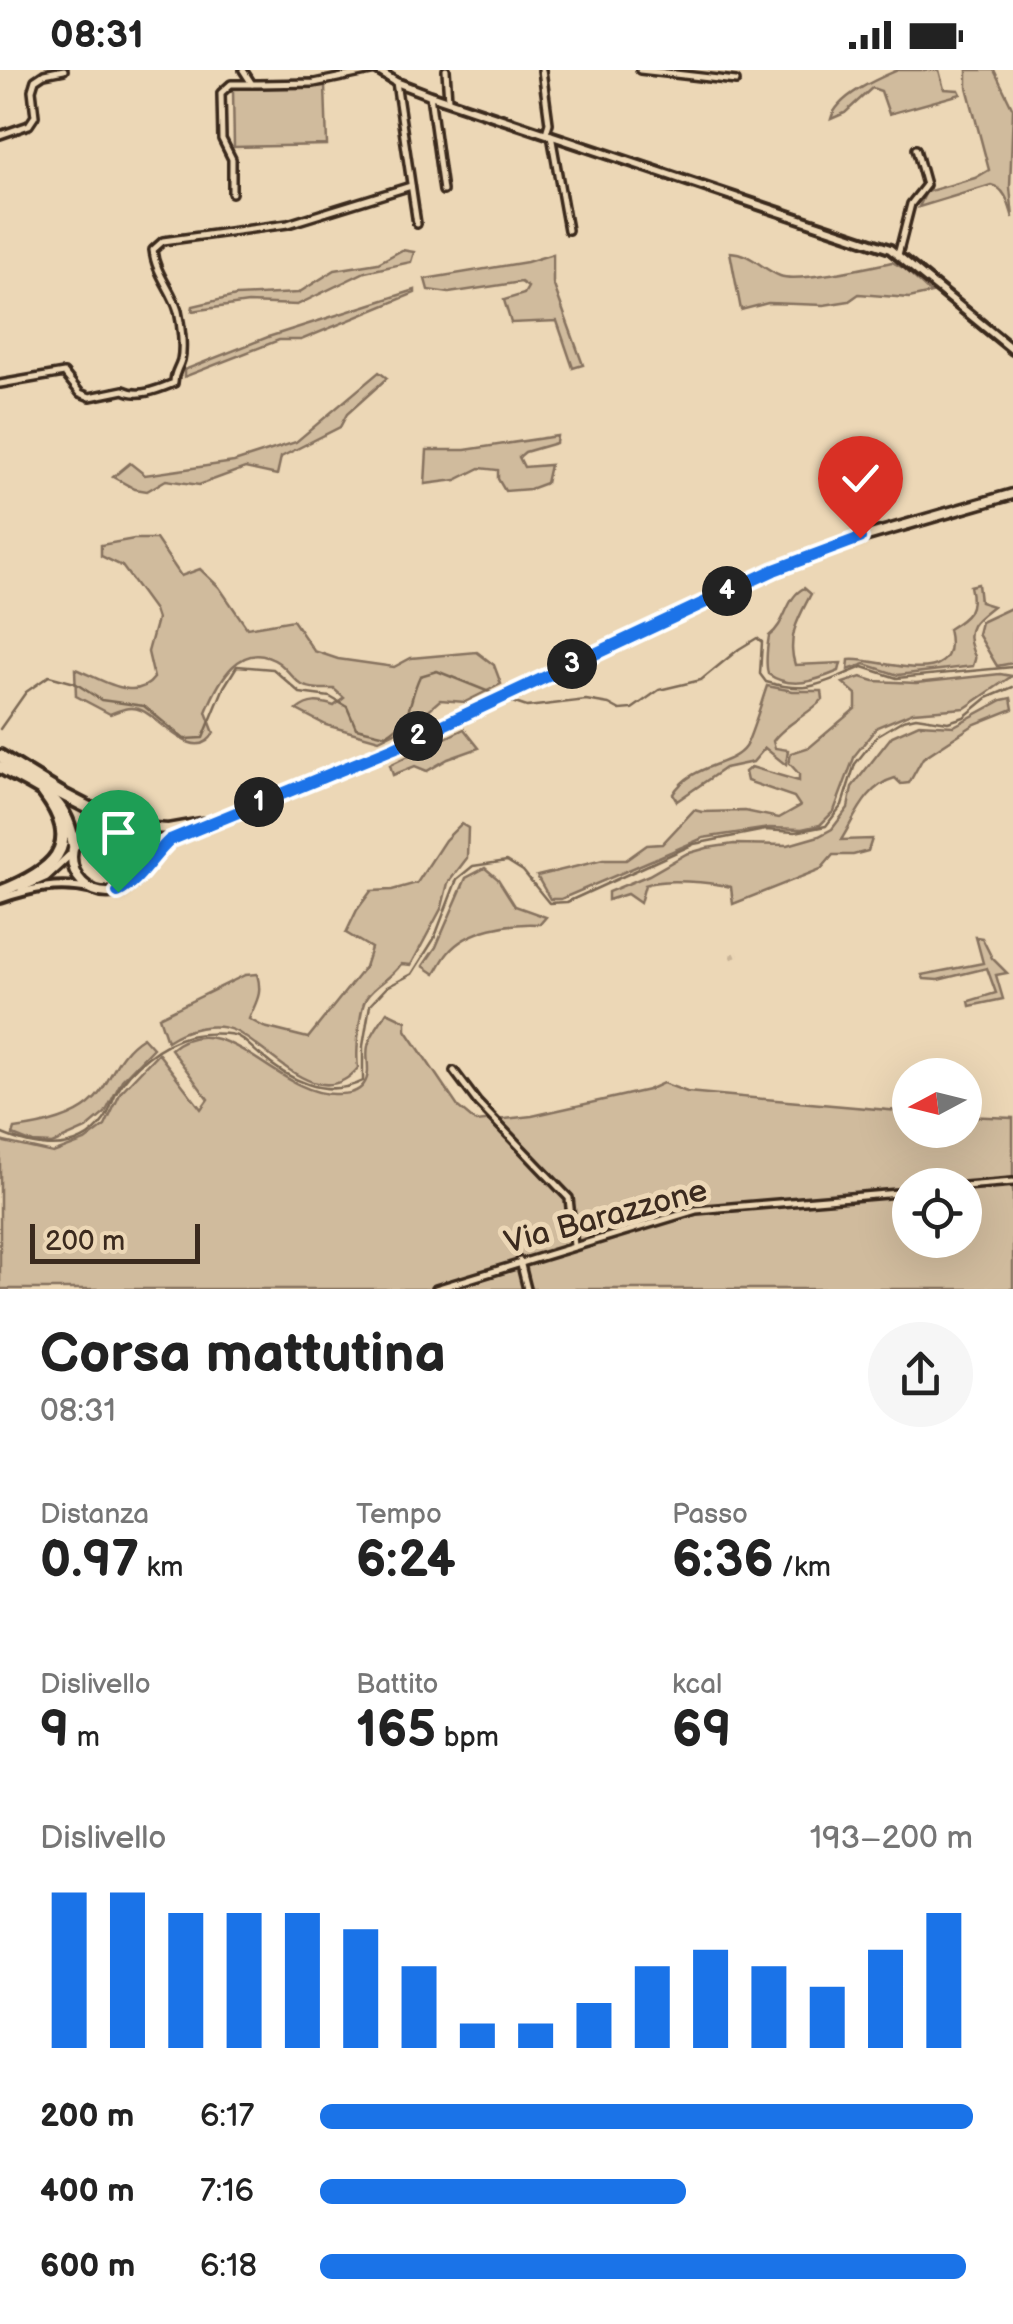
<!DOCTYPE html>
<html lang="it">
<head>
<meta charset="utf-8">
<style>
  body { margin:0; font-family:"Balsamiq Sans",sans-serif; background:#f6f6f6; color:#222; height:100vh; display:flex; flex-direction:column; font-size:38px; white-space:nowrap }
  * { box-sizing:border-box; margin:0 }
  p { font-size:32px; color:#767676 }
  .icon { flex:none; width:55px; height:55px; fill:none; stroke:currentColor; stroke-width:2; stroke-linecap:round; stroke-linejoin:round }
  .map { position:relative; height:1219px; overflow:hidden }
  .sheet { display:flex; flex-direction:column; background:#fff; flex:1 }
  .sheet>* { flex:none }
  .needle { width:65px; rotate:263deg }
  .tools { position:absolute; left:892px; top:988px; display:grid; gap:20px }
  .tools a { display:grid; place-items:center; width:90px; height:90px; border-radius:50%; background:#fff; box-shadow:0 10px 40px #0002; font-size:50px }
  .scale { position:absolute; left:30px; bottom:25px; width:170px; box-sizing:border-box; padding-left:10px; border:5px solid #3b2a1e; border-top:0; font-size:28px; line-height:35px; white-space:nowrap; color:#3b2a1e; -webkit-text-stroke:8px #ecd7b6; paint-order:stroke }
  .pin { position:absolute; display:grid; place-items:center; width:85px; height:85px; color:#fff; margin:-102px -42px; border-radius:50% 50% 50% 0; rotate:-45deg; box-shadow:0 0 10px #0007 }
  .pin .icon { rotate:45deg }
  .km { position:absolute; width:50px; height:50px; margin:-25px; border-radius:50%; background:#222; color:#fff; font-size:28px; line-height:50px; text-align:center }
  .round { display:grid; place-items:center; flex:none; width:105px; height:105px; border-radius:52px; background:#f6f6f6 }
  .summary { display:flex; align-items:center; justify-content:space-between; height:170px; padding:0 40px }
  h1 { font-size:55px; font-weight:700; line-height:75px }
  .metrics { display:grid; grid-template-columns:repeat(3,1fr); gap:15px; height:170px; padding:10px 40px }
  .metrics div { display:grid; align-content:center }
  .metrics b { font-size:50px; font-weight:700 }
  .metrics small { font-size:28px; font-weight:400 }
  .metrics p { font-size:28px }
  .chart { height:280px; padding:20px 40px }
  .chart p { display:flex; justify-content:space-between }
  .chart svg { width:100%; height:180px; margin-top:10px; stroke:#1a73e8; stroke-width:6 }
  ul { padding:0 40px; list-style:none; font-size:32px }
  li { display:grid; grid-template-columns:160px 120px 1fr; align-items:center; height:75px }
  li i { height:25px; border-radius:12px; background:#1a73e8 }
  .status { display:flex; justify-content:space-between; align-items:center; height:70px; padding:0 50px; background:#fff; direction:ltr }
  .status svg { height:28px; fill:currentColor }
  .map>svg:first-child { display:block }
  .green { fill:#d0bb9d; stroke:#86725e; stroke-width:2.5; fill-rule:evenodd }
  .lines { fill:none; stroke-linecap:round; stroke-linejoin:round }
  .stream { stroke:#7c6955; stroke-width:2.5 }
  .street-tunnel { stroke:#c9b498; stroke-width:5; stroke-dasharray:5 2.5; stroke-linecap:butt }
  .street-casing { stroke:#3b2a1e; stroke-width:12 }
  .secondary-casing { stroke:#3b2a1e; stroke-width:14 }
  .primary-casing { stroke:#3b2a1e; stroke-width:15 }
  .highway-casing { stroke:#3b2a1e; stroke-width:18 }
  .street { stroke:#ecd7b6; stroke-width:5 }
  .secondary { stroke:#ecd7b6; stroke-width:6 }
  .primary { stroke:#ecd7b6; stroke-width:8 }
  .highway { stroke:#ecd7b6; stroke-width:10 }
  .route-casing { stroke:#fff; stroke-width:20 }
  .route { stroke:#1a73e8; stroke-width:12 }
  .labels { text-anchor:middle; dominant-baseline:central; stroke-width:10; stroke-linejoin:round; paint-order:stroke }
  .street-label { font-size:32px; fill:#3b2a1e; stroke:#ecd7b6 }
</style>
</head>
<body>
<div class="status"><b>08:31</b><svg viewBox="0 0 49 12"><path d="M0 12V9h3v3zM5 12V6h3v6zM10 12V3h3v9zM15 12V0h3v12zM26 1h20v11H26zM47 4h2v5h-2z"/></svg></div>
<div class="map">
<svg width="1013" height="1219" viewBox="0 0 1013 1219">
  <rect width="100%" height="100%" fill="#ecd7b6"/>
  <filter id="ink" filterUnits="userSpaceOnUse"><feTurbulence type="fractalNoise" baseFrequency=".01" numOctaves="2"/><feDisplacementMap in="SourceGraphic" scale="20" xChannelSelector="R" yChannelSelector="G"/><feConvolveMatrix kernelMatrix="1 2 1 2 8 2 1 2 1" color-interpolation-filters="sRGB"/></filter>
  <g filter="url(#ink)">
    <g class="green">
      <path d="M898,0H939L944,19L959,20L961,24L889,44L881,21L872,18L845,43L831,49C837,26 877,9 898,0Z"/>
      <path d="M967,0H994L1013,39L1010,117L1013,148C1009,135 1006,118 991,115L919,137L926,122L975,108L989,100L967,17Z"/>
      <path d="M325,16L327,75L234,77L233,19Z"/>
      <path d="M402,180L414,182L411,192L365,202L297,235L248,233L192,241L193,236L236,226L298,223L335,200L378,193Z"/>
      <path d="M730,182C751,183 762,199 780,206C798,213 869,197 892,192L905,199L931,223L909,228L859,224L849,231L824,235L768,233L741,240Z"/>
      <path d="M553,184V213L583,295L573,298L557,251L511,253L504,230L524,224L528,217L521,212L449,223L428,220L425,209L527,192Z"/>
      <path d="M415,220V223L301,270H279L184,307V300L268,267Z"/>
      <path d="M379,302L387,308L347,344L340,357L281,387L277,405L245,398L199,415L166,410L147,421L135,419L113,407L130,393L145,405L234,392L296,372Z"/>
      <path d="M557,366L556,373L525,382L519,387L524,397L550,395L546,413L530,419L505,421L498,409V400L480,398L456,410L425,414L427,380H465Z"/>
      <path d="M134,469H156L181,506L200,499L219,517L247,558L293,550L314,581L338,589L394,597L411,588L477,582L494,595L501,614L465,632L440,630L415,652L379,670L326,655L297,640C309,630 319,631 334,636L344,628L334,619C324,619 312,620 302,615C294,610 287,599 279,593C241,567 218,612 206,642L214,663C195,696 160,647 141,640C130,635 121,640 110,644L76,626L75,599C98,607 135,634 154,608L148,582L157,549L154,540L122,496L101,486V475Z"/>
      <path d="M978,514L980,532L993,536C978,548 963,556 972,579C976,592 977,582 973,596L898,605L865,594L848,600L849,590C876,586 964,625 948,559C968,547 976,540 970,516Z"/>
      <path d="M804,518L811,524C799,547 786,567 795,595L841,593L839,601C815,611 791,620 768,604C765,592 767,578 769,566C787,553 785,528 804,518Z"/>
      <path d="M1013,537V593L997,596L978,564L981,552Z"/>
      <path d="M1000,604L1012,606L965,638L913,642L877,657L855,685L834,741L820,755L802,759L769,758L703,768L561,829H550L537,806L603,790H626L647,775L662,774L694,740L702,742L745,741L779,748L800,736L794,727L747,711L745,702L751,697L799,711V704L789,693L791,683L810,677L856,638V624L843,613L861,607L874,611L916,613Z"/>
      <path d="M767,616L793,621H822L823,629C808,645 785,654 773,671L775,678L788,680L786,695L765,678L753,692L725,698L677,731L673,724C692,693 731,697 745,677C751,668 762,630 767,616Z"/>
      <path d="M1011,628L1013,639L975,654L923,688L909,713L901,714L895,708C866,716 856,746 841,770L872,769L868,781L853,785H833L821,799L733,834L731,817C711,812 662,808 645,815L640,833L627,824L608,830V822L649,805L686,784L707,778L734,774L788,775L819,766L832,759L848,738L852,717L892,666L919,654L954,656L1002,630Z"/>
      <path d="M464,659L479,678L448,689L427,701L415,696L393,705L390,695Z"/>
      <path d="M461,754L468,758L467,788L448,813L442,837L411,895L401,894C392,908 376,914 367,927C359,938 356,983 358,998C319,1045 270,978 235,961C214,951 185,959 167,971L159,947L245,905L257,904C263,925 256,931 249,949L264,957L308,968L365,897L371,878L346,863L357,840L371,821L392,820L417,813L445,770Z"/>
      <path d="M485,798L498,809L515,836L546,847L540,854C512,852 467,859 448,883C443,889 439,897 435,904L423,896L436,877L466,808Z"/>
      <path d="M976,867L982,868L992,888L1007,903L996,905L1003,929L970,936L969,931L996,923L987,898L938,910L924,909L922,905L983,893Z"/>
      <path d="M387,942L406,951V960L458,1037L476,1052L532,1046L648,1020L663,1013L687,1022L910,1042V1060H965V1046L1013,1048V1219H0V1071L53,1083L85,1071L105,1056L121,1022L158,983L201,1039L208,1029L171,979C224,934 278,1027 337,1024C348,1024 358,1023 364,1014C372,1003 365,988 368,976C370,965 381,952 387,942ZM910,1115H965V1170H910Z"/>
      <path d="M143,967L153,978L122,1010L105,1043L86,1059L52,1074L33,1073L13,1065L15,1059C38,1056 70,1050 89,1034C112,1016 112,986 143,967Z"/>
    </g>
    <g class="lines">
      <g class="stream">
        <path d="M506,630L527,637L586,630L609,634L620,640L632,639L659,620L701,610L739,579L757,568L762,572L760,604L766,612C813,625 822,612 863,597L897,608L1013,597"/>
        <path d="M0,659L26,622L49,606L75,613L101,630L144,636L184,669L203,668L224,617L237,596L273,599L300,623L330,627L347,637L356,658L386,665C415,647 407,633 420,606L437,601L499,626"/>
        <path d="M0,1063C35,1078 78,1086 104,1050C110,1042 112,1031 117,1022C131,997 161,973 189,966C201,963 223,963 234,965C243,967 252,979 259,984C287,1009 326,1030 363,1011V976L370,935L387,917L412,904L434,869L457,809L473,796L507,791L523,801L549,833L567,832L694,774L765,760L795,762L826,756L842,735L855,694L878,665L903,650L916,647L948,652L964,647L987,628L1013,617"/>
      </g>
      <path class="street-tunnel" d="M731,887L738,884"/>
      <g class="street-casing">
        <g id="street">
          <path d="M243,0L252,14H258L314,13L376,0"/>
          <path d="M446,0L448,30"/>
          <path d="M542,0L549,53L546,63"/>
          <path d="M640,0L736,11"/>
          <path d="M396,12L417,154"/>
          <path d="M430,25L443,121"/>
          <path d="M0,65L29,55L35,46L32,20L35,10L44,4L64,0"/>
          <path d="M551,65L568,160"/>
          <path d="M232,123V89L222,69L221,23L231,14H252"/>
          <path d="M898,185L911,134L926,115L916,79"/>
          <path d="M0,314L64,303L80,323L90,327L124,320C139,328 159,319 174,313C174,302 178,300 181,290C184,277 181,254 178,241C172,220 155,203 153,180L163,171L288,154L411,116"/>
          <path d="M454,1001L478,1033L569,1128L574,1176"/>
          <path d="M965,1116L1013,1112"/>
          <path d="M520,1191L527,1219"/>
          <path d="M436,1219L696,1140L910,1122"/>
        </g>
      </g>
      <g class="secondary-casing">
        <g id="secondary">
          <path d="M377,0L396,12L430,25L890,179L1013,280"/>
          <path d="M21,818L46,807L72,783"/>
          <path d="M0,829C32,818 60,812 93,820"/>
        </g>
      </g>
      <g class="primary-casing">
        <g id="primary">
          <circle cx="108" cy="787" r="36"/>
          <path d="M126,756L168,759L202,753"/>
          <path d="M139,805L153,785L170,771L394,678L774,499L860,468L1013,424"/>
        </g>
      </g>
      <g class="highway-casing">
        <g id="highway">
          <path d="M0,686L60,723L120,754"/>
          <path d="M0,697C41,721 65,724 74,775"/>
          <path d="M0,822C50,802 86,778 44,723"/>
        </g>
      </g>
      <use href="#street" class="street"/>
      <use href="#secondary" class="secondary"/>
      <use href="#primary" class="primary"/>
      <use href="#highway" class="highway"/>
    </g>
  </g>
  <g class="lines" filter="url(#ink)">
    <g class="route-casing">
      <path id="route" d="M118,822C140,811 152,786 170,770L394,678L774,500L860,468"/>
    </g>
    <use href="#route" class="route"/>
  </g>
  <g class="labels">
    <g class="street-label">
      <text transform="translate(606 1147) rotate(-15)">Via Barazzone</text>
    </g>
  </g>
</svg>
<div class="tools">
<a><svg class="needle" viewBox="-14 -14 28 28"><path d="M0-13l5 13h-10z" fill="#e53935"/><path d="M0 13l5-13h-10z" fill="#767676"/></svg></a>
<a><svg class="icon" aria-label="locate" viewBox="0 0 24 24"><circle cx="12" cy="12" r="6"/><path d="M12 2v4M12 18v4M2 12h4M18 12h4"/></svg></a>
</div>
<div class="scale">200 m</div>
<div class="pin" style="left:118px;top:822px;background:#1e9e55"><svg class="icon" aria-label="arrive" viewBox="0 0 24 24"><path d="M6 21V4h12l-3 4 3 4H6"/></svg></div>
<div class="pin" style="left:860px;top:468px;background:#d93025"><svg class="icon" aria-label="check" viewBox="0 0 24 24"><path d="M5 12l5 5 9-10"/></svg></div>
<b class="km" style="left:259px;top:732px">1</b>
<b class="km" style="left:418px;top:666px">2</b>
<b class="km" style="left:572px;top:594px">3</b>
<b class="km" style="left:727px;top:521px">4</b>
</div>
<section class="sheet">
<div class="summary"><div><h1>Corsa mattutina</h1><p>08:31</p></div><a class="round"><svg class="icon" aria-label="share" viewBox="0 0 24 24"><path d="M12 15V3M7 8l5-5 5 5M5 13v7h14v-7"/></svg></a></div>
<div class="metrics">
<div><p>Distanza</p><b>0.97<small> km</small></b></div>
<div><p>Tempo</p><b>6:24</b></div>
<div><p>Passo</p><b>6:36<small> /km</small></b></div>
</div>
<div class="metrics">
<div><p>Dislivello</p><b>9<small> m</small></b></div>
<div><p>Battito</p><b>165<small> bpm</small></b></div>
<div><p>kcal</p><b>69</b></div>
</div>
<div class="chart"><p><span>Dislivello</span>193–200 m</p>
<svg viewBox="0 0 160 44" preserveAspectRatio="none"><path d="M5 44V6M15 44V6M25 44V11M35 44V11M45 44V11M55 44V15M65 44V24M75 44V38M85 44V38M95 44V33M105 44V24M115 44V20M125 44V24M135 44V29M145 44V20M155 44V11"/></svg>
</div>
<ul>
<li><b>200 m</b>6:17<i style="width:100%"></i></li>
<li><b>400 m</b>7:16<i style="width:56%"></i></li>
<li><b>600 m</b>6:18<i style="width:99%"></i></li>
</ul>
</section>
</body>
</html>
